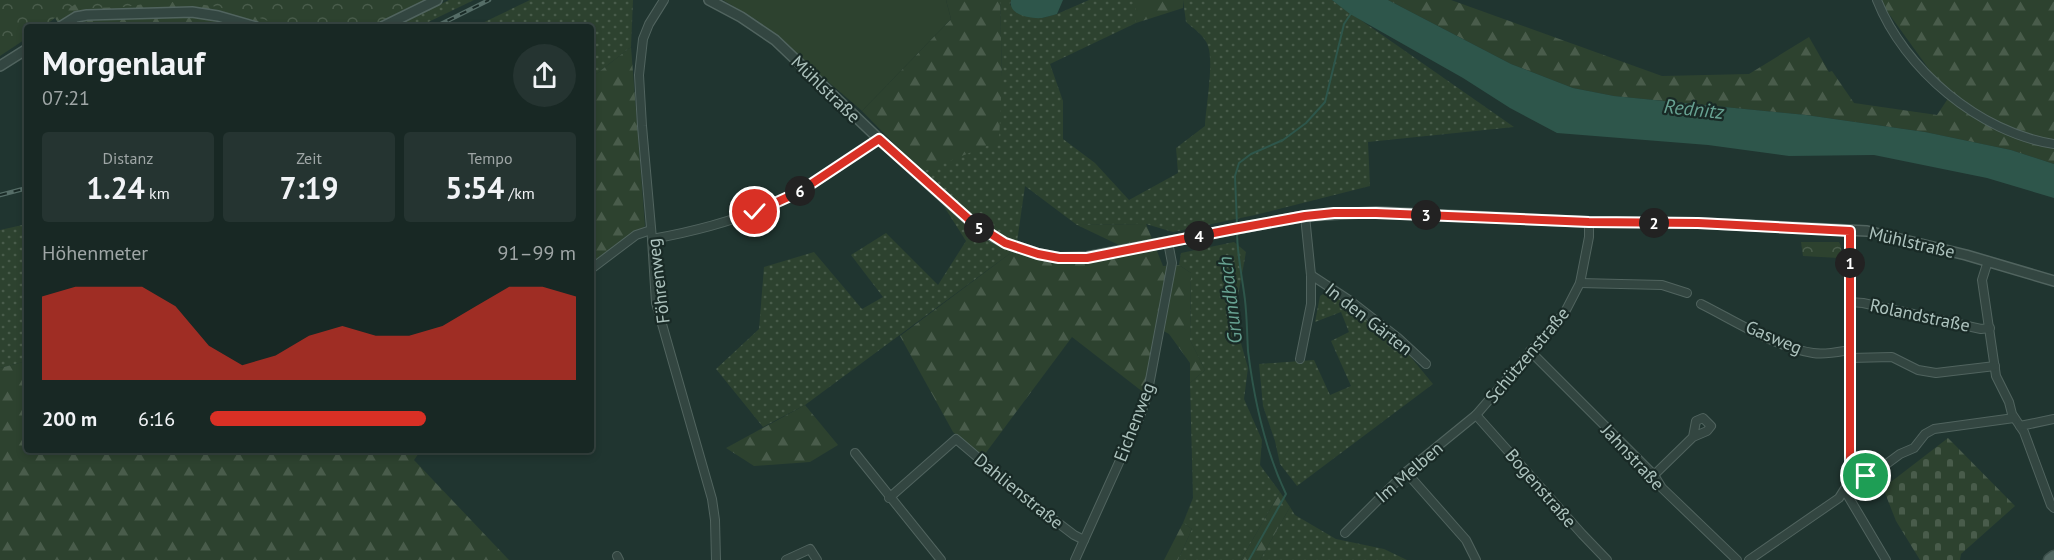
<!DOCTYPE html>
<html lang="de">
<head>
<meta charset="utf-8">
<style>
  body { margin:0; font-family:"PT Sans",sans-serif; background:#253431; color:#f1f3f6; height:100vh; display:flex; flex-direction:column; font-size:22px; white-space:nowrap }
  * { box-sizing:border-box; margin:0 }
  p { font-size:20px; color:#9fa6a6 }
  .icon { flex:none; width:33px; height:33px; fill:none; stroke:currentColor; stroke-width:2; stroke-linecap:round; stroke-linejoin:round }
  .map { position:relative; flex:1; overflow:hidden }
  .drawer { position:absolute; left:24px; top:24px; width:570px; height:429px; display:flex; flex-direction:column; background:#182824; border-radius:6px; box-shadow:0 3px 9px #0003,0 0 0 2px #364441 }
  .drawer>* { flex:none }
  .pin { position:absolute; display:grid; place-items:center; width:51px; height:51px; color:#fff; margin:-26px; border:3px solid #fff; border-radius:50%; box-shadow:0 2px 6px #0007 }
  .km { position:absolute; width:30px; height:30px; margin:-15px; border-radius:50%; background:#222; color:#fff; font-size:16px; line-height:30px; text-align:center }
  .round { display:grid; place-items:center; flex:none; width:63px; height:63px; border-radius:32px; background:#253431 }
  .overview { display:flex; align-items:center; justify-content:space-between; height:102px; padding:0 18px }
  h1 { font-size:33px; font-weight:700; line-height:45px }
  .stats { display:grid; grid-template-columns:repeat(3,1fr); gap:9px; height:102px; padding:6px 18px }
  .stats div { display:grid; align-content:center; border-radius:6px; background:#253431; text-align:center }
  .stats b { font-size:30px; font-weight:700 }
  .stats small { font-size:16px; font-weight:400 }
  .stats p { font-size:16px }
  .chart { height:168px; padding:12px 18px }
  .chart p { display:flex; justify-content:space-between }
  .chart svg { width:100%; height:108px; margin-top:6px; fill:#d93025; opacity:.7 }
  ul { padding:0 18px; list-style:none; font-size:20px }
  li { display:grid; grid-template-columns:96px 72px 1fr; align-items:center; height:45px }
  li i { height:15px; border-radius:8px; background:#d93025 }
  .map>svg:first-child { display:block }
  .grass { fill:url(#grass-dots) }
  .forest { fill:url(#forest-firs) }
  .cemetery { fill:url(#cemetery-stones) }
  .park { fill:url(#park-crowns) }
  .pitch { fill:#2d422f }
  .water { fill:#2e564b }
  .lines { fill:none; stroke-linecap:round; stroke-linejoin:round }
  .stream { stroke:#2e564b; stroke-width:2 }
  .minor-casing { stroke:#51645f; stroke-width:10 }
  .tertiary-casing { stroke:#51645f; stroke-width:12 }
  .primary-casing { stroke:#3d504b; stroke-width:15 }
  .minor { stroke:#334641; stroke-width:8 }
  .tertiary { stroke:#334641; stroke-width:9 }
  .primary { stroke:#516661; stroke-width:12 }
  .rail-casing { stroke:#556d67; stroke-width:4.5 }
  .rail { stroke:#192a26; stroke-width:2; stroke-dasharray:7; stroke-linecap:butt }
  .route-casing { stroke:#fff; stroke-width:12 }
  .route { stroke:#d93025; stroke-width:8 }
  .labels { text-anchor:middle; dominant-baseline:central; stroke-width:4.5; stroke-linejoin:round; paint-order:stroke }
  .street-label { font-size:18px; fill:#adc3be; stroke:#192a26 }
  .water-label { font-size:20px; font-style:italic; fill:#67a292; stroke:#192a26 }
</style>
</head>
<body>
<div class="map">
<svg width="2054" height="560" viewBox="0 0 2054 560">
  <defs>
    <pattern id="grass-dots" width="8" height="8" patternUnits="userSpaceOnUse" patternTransform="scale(1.5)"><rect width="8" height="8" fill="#2d422f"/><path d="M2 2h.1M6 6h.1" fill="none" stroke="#495c4b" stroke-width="1.8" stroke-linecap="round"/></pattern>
    <pattern id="forest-firs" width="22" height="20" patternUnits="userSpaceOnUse" patternTransform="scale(1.5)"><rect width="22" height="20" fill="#2d422f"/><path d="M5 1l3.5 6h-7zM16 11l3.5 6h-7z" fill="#495c4b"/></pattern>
    <pattern id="cemetery-stones" width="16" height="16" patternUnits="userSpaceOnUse" patternTransform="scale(1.5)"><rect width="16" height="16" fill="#2d422f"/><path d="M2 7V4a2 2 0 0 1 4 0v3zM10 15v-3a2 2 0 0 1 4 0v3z" fill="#495c4b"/></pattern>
    <pattern id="park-crowns" width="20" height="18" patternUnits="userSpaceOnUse" patternTransform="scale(1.5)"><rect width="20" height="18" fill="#2d422f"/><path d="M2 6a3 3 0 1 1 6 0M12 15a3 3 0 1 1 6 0" fill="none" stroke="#495c4b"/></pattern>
  </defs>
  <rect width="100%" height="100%" fill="#203530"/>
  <g class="grass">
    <path d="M449,0H474L418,27H394Z"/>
    <path d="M530,0H633L631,47L591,78V27H474Z"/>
    <path d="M1000,0H1011L1010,5L1042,18L1057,14L1089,0H1136V23L1050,64L1063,101V139L1095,163L1129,200L1178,173L1176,148L1205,126C1206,106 1214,63 1208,46C1205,36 1193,28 1186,22L1183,0H1332L1514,127L1368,142L1370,186L1255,215L1173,232L1146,224L1077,225L1025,186L1016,249L805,405L763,427L716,369L759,329L764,267L814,252L862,309L883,297L851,255L886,233L938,285L966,241L922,172L1002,78Z"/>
    <path d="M27,224V361L0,368V230Z"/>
    <path d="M1234,242L1246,252L1234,318L1248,368L1244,399L1262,440L1260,465L1280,492L1241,560H1178L1192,529L1183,523L1193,498L1190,383L1205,370L1190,340L1191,273L1179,265L1181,253Z"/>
    <path d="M1328,291L1361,314L1400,344L1433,384L1297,486L1280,464L1275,441L1263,406L1259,364L1314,360L1330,395L1351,386L1331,341L1349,332L1341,312L1315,322L1320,296Z"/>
    <path d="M1290,507L1295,515L1336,539L1384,549L1407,560H1260Z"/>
  </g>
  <g class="forest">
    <path d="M0,0H407L351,27H61L55,18L43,27H27V38L0,56Z"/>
    <path d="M946,0H1000L1002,78L999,141L922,172L862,111L951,19Z"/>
    <path d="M1136,0H1183V8L1136,23Z"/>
    <path d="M1388,0H1451L1662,76L1749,74L1809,37L1829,72L1832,71L1854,103L1937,115L1949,97L1879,0H2054V164L2011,150L1925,132L1806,115L1614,96L1573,88L1511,64Z"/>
    <path d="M631,47L645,226L591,265V78Z"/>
    <path d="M1146,224L1163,266L1179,265L1191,273L1190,340L1205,370L1190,383V363L1169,334L1158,328L1143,392L1072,337L982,458L953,432L900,336L1016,249L1085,256L1121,246L1077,225Z"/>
    <path d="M27,361V450H421L414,460L509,560H0V368Z"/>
    <path d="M805,405L838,445L810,462L754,466L726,448Z"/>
    <path d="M1280,492L1290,507L1260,560H1241Z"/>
    <path d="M1183,523L1192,529L1178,560H1164Z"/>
  </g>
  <path class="cemetery" d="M1948,438L2015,506L1961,554L1960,560H1920L1896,521L1883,488Z"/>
  <g class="park">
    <path d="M0,0H445L393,27H285L254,16L218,7L185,2H157L125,7L92,8L80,1L41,27H27V36L0,55Z"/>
    <path d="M1801,242H1839C1842,247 1842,253 1839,258L1803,256Z"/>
  </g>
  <path class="pitch" d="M723,0H946L951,19L862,111L758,21Z"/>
  <g class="water">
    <path d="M1011,0H1063L1057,14C1053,15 1047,17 1042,18C1030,19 1008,15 1011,0Z"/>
    <path d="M1332,0H1388L1511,64L1573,88L1614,96L1806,115L1925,132L2011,150L2054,164V198L1987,178L1874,155L1789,156L1708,145L1557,133L1510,108L1463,78L1350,14Z"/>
  </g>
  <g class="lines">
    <g class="stream">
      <path d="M1237,225L1235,176L1239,163L1251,154L1283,140L1306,123L1325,102L1344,24L1352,12"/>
      <path d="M1237,231C1237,254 1242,276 1245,300C1247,317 1247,334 1248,351C1254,399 1265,450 1286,494L1249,560"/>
    </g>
    <g class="minor-casing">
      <g id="minor">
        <path d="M664,0L649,24L643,39L639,75L642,126L652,239L656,303L712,499L715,520L716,560"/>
        <path d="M1877,0C1904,69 1980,133 2054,144"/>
        <path d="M652,239C703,230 753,216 798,192C826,177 853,156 879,139"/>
        <path d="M1988,261L1982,280L1996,376L2009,402L2012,414L2024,432L2051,505L2054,508"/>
        <path d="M591,269L636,235L651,230"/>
        <path d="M1311,275L1349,300L1398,338L1426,364"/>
        <path d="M1580,283L1662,285L1687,293"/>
        <path d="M1850,302L1863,303L1981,329L1990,328"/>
        <path d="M1701,304C1735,321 1775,347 1813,353C1825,355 1838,352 1850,350"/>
        <path d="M1530,351L1654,475L1662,488L1737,560"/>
        <path d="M1850,358L1892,357L1918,370L1936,373L1995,366"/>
        <path d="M1300,359L1311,304V275L1305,216"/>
        <path d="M1476,415L1582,534L1607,560"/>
        <path d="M2020,426L2054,419"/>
        <path d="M855,453L941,560"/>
        <path d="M1406,472L1466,540L1476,560"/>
        <path d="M1654,475L1693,437L1707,431L1711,426L1703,418L1696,421L1693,437"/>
        <path d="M1850,475L1873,474L1900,454L1914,448L1925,434L1934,429L2014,418"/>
        <path d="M1845,491L1886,560"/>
        <path d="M889,498L956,439L1028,500L1074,535L1084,540"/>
        <path d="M1345,533L1406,472L1476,415L1565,312L1580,283L1589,237V222"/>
        <path d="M617,556L619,560"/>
        <path d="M786,560L810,549L817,560"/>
        <path d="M1075,560L1140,416L1147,396L1172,263L1168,242"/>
        <path d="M1749,560L1839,498L1849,482L1850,231"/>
      </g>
    </g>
    <g class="tertiary-casing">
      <g id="tertiary">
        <path d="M709,0L741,17L775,40L879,139L971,222L988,234L1005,243L1038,254L1059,258L1087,257L1305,216L1376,212L1589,222L1698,223L1867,231L1966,255L2054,281"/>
        <path d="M60,27L76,17L87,15L192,12L218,16L256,27"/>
        <path d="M382,27L437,0"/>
        <path d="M0,66L27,49"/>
      </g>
    </g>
    <g class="primary-casing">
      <path id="primary" d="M2050,560L2054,557"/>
    </g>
    <use href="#minor" class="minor"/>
    <use href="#tertiary" class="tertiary"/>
    <use href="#primary" class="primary"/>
    <g class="rail-casing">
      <g id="rail">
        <path d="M435,27L489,0"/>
        <path d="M0,195L27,188"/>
      </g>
    </g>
    <use href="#rail" class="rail"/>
  </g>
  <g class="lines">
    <g class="route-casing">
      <path id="route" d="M755,212L799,192L879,139L972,222L1005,243L1038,254L1059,258H1087L1234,229L1305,216L1334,213H1376L1589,222L1698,223L1850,231V475L1866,476"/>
    </g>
    <use href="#route" class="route"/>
  </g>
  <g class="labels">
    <g class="street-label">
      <text transform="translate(826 89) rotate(44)">Mühlstraße</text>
      <text transform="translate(1912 242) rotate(13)">Mühlstraße</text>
      <text transform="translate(658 281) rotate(-97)">Föhrenweg</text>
      <text transform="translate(1920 315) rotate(12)">Rolandstraße</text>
      <text transform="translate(1369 319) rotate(38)">In den Gärten</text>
      <text transform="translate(1774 337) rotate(23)">Gasweg</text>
      <text transform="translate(1527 355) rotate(-50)">Schützenstraße</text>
      <text transform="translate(1134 422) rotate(-69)">Eichenweg</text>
      <text transform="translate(1633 457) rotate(47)">Jahnstraße</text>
      <text transform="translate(1409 472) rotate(-41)">Im Melben</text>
      <text transform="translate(1541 488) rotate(49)">Bogenstraße</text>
      <text transform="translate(1019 491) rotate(39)">Dahlienstraße</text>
    </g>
    <g class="water-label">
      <text transform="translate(1694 109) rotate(6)">Rednitz</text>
      <text transform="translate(1230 300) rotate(-97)">Grundbach</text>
    </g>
  </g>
</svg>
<div class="pin" style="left:1866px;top:476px;background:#1e9e55"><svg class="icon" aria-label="arrive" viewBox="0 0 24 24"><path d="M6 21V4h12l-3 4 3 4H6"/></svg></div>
<div class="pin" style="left:755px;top:212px;background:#d93025"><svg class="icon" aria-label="check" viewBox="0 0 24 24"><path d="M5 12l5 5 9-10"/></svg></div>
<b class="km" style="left:1850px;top:263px">1</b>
<b class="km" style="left:1654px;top:223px">2</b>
<b class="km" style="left:1426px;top:215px">3</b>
<b class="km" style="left:1199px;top:236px">4</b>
<b class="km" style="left:979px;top:228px">5</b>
<b class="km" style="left:800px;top:191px">6</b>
<section class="drawer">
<div class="overview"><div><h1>Morgenlauf</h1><p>07:21</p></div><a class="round"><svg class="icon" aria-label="share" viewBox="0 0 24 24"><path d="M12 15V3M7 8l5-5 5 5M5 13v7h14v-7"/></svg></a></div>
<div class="stats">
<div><p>Distanz</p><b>1.24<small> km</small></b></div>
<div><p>Zeit</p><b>7:19</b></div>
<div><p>Tempo</p><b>5:54<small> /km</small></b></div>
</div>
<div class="chart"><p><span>Höhenmeter</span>91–99 m</p>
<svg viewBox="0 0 160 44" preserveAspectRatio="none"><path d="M0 44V10L10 6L20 6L30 6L40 14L50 30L60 38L70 34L80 26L90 22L100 26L110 26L120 22L130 14L140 6L150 6L160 10V44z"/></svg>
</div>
<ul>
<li><b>200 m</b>6:16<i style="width:59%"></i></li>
</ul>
</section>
</div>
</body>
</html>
